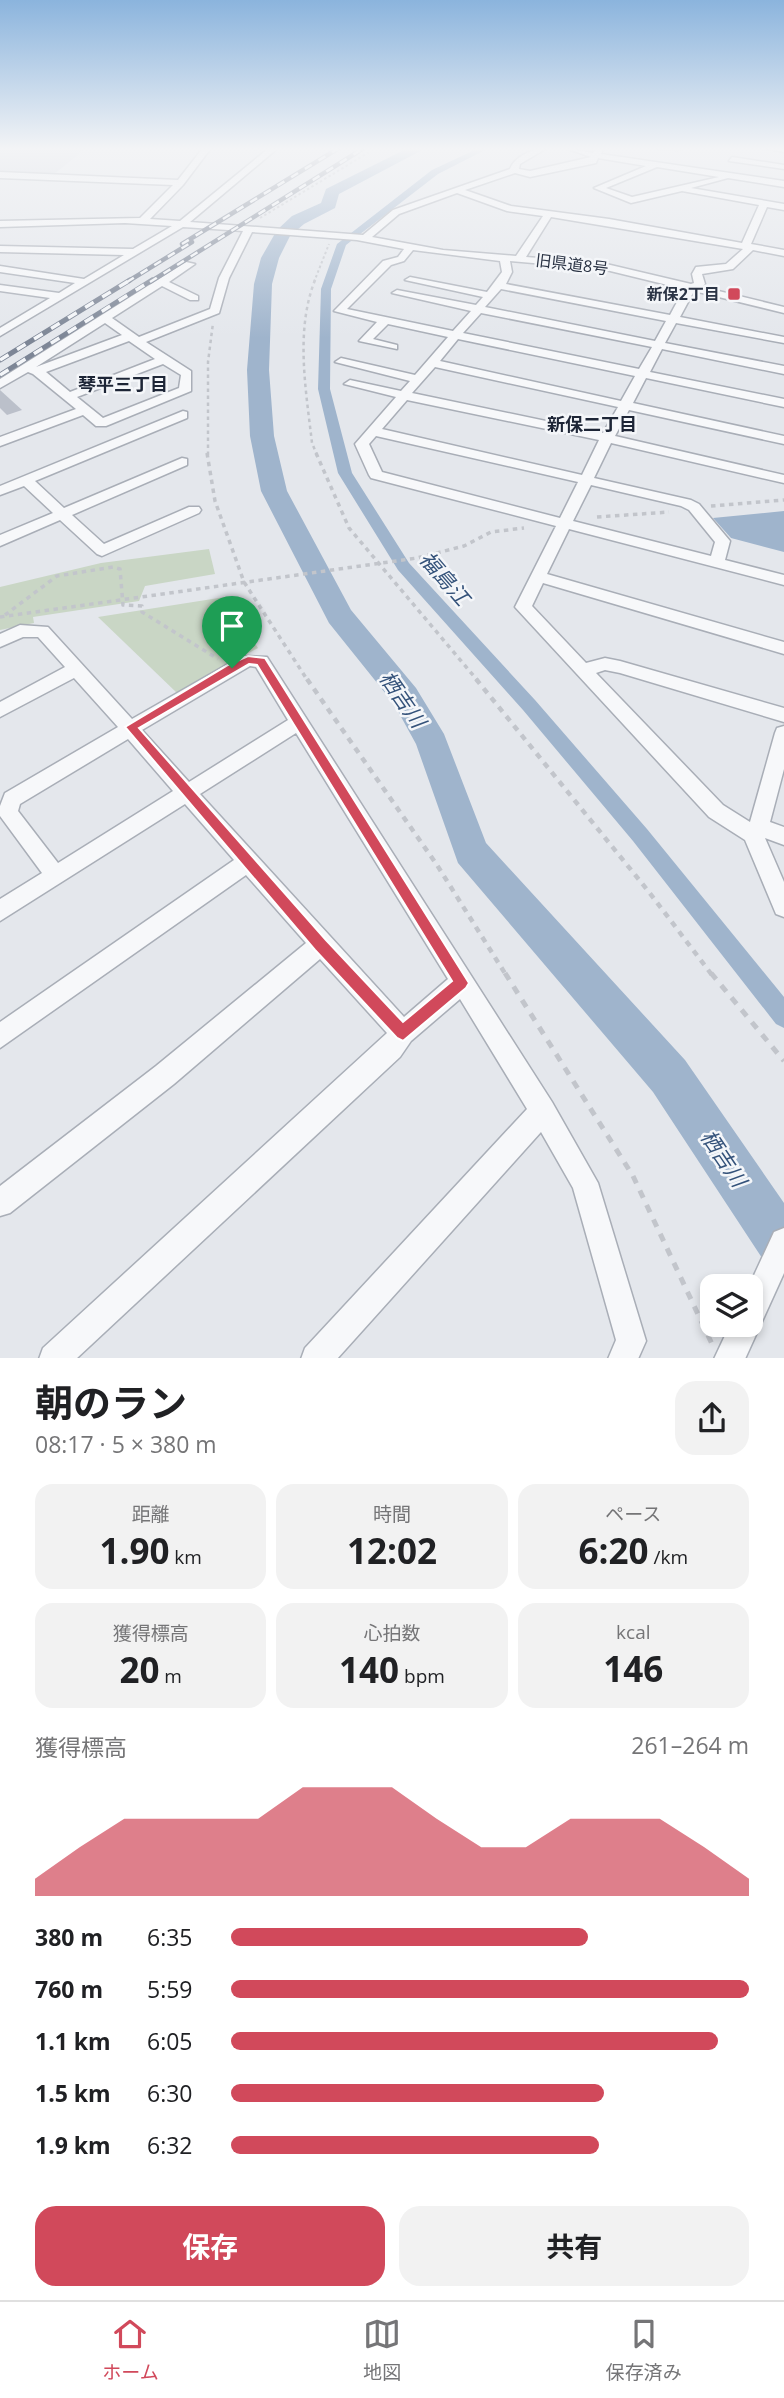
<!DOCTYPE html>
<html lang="ja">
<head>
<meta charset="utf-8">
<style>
  body { margin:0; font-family:"Open Sans","Noto Sans JP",sans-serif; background:#f2f2f2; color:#202124; height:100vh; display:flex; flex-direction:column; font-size:26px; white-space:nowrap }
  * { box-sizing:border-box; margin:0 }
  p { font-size:23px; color:#757577 }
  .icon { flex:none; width:38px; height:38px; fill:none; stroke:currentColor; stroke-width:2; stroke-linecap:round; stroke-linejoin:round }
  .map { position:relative; height:1358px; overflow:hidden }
  .details { display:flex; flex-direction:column; background:#fff; flex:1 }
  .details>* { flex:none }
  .controls { position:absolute; left:700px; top:1274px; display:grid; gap:14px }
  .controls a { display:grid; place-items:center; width:63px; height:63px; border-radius:14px; background:#fff; box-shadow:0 4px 10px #0003; font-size:35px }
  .pin { position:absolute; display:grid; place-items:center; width:60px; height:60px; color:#fff; margin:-72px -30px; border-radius:50% 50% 50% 0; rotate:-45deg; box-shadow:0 0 7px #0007 }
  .pin .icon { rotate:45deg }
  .round { display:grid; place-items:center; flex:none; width:74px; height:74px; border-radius:21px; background:#f2f2f2 }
  .overview { display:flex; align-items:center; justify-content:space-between; height:119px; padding:0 35px }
  h1 { font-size:38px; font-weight:700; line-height:52px }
  .figures { display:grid; grid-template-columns:repeat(3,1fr); gap:10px; height:119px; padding:7px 35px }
  .figures div { display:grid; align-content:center; border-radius:18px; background:#f2f2f2; text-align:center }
  .figures b { font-size:35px; font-weight:700 }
  .figures small { font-size:19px; font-weight:400 }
  .figures p { font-size:19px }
  .chart { height:196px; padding:14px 35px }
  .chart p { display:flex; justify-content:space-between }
  .chart svg { width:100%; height:126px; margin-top:7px; fill:#d1495b; opacity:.7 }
  .action { display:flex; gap:14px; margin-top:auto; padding:14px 35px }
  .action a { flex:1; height:80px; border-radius:21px; background:#d1495b; color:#fff; font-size:28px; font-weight:700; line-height:80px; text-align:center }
  .action a+a { background:#f2f2f2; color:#202124 }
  ul { padding:0 35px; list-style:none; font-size:23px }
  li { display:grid; grid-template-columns:112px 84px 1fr; align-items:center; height:52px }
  li i { height:18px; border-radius:9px; background:#d1495b }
  .tabs { display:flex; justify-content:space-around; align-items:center; height:98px; border-top:2px solid #e0e0e0; background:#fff; font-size:19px; color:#757577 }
  .tabs a { display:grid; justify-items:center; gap:4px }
  .tabs .on { color:#d1495b }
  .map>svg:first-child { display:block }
  .built { fill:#d2d6de }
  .green { fill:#c9d6c5 }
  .water { fill:#9fb4cc }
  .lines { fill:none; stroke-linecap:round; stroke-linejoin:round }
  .canal { fill:#9fb4cc; fill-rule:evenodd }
  .river { fill:#9fb4cc; fill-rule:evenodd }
  .building { fill:#bbc0ca }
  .minor-casing { stroke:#a9aeb7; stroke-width:3 }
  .path-far4 { stroke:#c2c5cb; stroke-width:2; stroke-dasharray:2.5 2.5; stroke-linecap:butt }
  .path-far3 { stroke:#c2c5cb; stroke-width:2.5; stroke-dasharray:3.5 3.5; stroke-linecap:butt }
  .path-far2 { stroke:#c2c5cb; stroke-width:3.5; stroke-dasharray:4.5 4.5; stroke-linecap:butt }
  .path-far1 { stroke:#c2c5cb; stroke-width:4.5; stroke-dasharray:6 6; stroke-linecap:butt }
  .path { stroke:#c2c5cb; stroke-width:5; stroke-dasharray:8 8; stroke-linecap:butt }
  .minor { fill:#f7f8fa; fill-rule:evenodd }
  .rail-far1-casing { stroke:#7d8696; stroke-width:4.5 }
  .rail-casing { stroke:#7d8696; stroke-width:5 }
  .rail-far1 { stroke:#f4f6f9; stroke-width:2.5; stroke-dasharray:8; stroke-linecap:butt }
  .rail { stroke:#f4f6f9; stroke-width:3.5; stroke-dasharray:10; stroke-linecap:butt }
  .route { fill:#d1495b; stroke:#fff; stroke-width:2; fill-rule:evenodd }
  .poi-dot { fill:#d1495b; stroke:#f4f6f9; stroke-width:2.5 }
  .labels { text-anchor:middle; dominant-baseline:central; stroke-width:5; stroke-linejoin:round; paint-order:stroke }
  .far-street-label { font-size:16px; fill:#2b3445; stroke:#f4f6f9 }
  .far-poi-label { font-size:16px; font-weight:bold; fill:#2b3445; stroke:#f4f6f9; text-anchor:end }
  .far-neighbourhood-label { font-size:18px; font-weight:bold; fill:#1d2536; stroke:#f4f6f9 }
  .water-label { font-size:21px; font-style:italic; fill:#34527a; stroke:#f4f6f9 }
</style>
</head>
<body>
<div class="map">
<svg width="784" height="1359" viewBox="0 0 784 1359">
  <rect width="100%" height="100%" fill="#e4e7ec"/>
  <path class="built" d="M0,148H86L53,175L0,172Z"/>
  <g class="green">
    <path d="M209,549L215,574L145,586L139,601L33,617L34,623L0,630V587L101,563Z"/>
    <path d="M225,597L258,648L177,693L98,617Z"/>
  </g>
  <path class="water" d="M784,511V552L731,538L713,518Z"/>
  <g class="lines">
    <path class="canal" d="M479,148H489L438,174L346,245L331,289L330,389L352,473L409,563L535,700L647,829L784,997V1028L776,1024L633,841L523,710L398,570L338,473L318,389L321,289L337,244L432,170Z"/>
    <path class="river" d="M408,148H426L339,194L335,208L304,224L290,236L279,258L272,284L269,370L274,436L287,491L351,610L416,688L444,734L486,843L685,1060L784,1203V1271L766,1264L653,1092L458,863L416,744L394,704L329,623L261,491L250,436L247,370L254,284L261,258L277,230L292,216L321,203L326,189Z"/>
  </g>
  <path class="building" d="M0,390L22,410L7,415L0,408Z"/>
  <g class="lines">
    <g class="minor-casing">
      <g id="minor">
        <path d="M203,148H211L183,185L150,219L180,221L269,148H278L190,222L363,235L393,210L510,169C515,156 534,148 547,148L520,164L519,169L530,171L591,157L565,148L593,153L596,148H604L601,154L784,181V187L728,178L691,188L784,204V210L767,207L751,244L784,250V256L753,250L733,269L702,274L705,284L702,287L784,307V313L694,291L680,317L784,337V343L676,323L665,343L784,366V374L662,349L650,372L784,399V407L646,378L633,403L784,436V444L629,410L615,436L784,475V483L611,443L594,478L691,500L699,504L730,541L725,560L784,575V585L569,529L547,574L784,642V654L543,583L532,606L586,663L605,658L620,661L784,708V722L620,673L605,670L596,673L723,805L750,822L775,733L777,728L784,726V769L770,822L784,827V845L765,838L784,882V917L776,914L745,840L709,817L515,607L556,526L371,478L369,475L355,444L396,397L344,384L350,380L401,391L410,381L335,362L341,358L415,375L448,337L388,324L373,339L397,345V349L359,341L377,322L334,311L383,261L398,257L404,249L357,240L252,232L229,278L219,313L146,342L191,371V391L106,426H96L83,415L0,446V437L76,409L33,374L28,372L0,388V379L186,262L195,264L169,282L198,296V300H190L162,286L112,318L139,337L210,309L219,278L243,231L183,227L0,336V328L50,298L0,291V285L59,293L75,283L0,272V266L84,279L124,255L0,252V246L133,249L172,226L125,223L0,227V221L140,218L173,185L0,178V172L178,180ZM598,158L646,166L594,188L631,203L682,191L759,205L742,243L609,219L511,206L465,190L515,173L530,177L596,163ZM657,167L719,177L632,197L606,188ZM457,193L507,211L543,216L516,256L443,250L372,237L399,214ZM551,217L743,249L726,264L696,267L692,274L694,283L691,284L602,263L526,257ZM413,250L500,261L502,272L487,292L410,277L405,280L483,297L476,305L397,290L392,293L471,311L453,331L347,309L391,265L404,261ZM510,261L602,269L684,289L670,315L506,284L512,272ZM501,289L666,321L655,341L485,307ZM481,313L652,347L639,369L463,333ZM105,323L122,335L36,367ZM458,339L635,376L621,401L440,361ZM129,341L155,359L70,392L46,372ZM163,364L181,375L179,388L103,418L77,397ZM435,367L618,407L603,433L412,393ZM407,400L599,440L582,475L382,429ZM376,436L578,482L560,518L382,472L369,444ZM591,485L681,506L689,510L715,542L711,556L573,521Z"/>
        <path d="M649,148H682L678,150Z"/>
        <path d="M763,148H784V152Z"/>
        <path d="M732,157L784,165V169L729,161Z"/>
        <path d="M183,411L187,412V418L35,481L64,508L182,458L187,459V465L72,515L104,544L189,507H199L201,510L199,513L102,556L97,554L60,520L0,546V535L53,513L24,486L0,495V486Z"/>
        <path d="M20,625L48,627L132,719L242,656L267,657L552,1102L598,1183L646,1341L638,1359H608L616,1340L573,1188L541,1132L337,1359H301L305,1348L527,1109L460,999L411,1041L400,1057L76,1359H39L43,1348L387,1033L320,959L174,1084L10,1213L0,1216V1186L156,1066L306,943L246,875L0,1048V1022L234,860L185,804L0,921V899L42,873L0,816V806L5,793L118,727L74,678L0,717V702L65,667L38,637H23L0,647V634ZM250,666L256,667L288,720L189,782L142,730ZM296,733L448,979L404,1017L200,794ZM128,739L173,791L58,863L18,811L20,804Z"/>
        <path d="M784,1228V1273L745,1359H714L730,1325H751V1286H749L774,1232Z"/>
      </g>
    </g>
    <g class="path-far4">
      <path d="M260,218L376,148"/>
      <path d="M314,282L329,244"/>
    </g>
    <g class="path-far3">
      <path d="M315,280C295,331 306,390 312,443L317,455"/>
      <path d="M208,455V362L213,323"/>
    </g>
    <g class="path-far2">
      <path d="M207,453L215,501L244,582L308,681"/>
      <path d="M316,453L349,528L478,681"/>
      <path d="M711,506L784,500"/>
      <path d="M597,517L669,512"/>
      <path d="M5,615L57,576L113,567L120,569L123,605L142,606V612L218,659"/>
      <path d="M0,617L417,558L464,546L491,532L524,528"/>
    </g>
    <g class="path-far1">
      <path d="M307,679L437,865L506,975"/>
      <path d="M476,679L649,892L712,975"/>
    </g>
    <g class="path">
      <path d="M505,973L633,1176L712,1344"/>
      <path d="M711,973L784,1061"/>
    </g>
    <use href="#minor" class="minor"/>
    <g class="rail-far1-casing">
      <g id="rail-far1">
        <path d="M182,244L339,148"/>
        <path d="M127,282L192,242"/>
        <path d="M150,282L364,148"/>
      </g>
    </g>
    <g class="rail-casing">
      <g id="rail">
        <path d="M0,360L130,280"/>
        <path d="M0,375L152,280"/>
      </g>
    </g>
    <use href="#rail-far1" class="rail-far1"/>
    <use href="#rail" class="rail"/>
  </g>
  <linearGradient id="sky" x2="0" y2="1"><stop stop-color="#8bb4dd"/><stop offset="0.44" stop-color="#f3f4f6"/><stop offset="1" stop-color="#f3f4f6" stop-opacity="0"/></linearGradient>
  <rect width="784" height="338" fill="url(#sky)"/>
  <path class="route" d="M248,656L265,658L469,983L466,988L403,1041L397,1038L315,950L125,727L228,665ZM249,664L257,665L452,981L403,1022L326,940L139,728Z"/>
  <rect class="poi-dot" x="727" y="287" width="14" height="14" rx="3.5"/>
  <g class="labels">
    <g class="far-street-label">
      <text transform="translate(572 264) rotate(7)">旧県道8号</text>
    </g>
    <g class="far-poi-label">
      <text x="720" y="294">新保2丁目</text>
    </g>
    <g class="far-neighbourhood-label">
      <text x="123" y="384">琴平三丁目</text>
      <text x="592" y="424">新保二丁目</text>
    </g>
    <g class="water-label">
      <text transform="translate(445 578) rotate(49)">福島江</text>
      <text transform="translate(403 699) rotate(55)">栖吉川</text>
      <text transform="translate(724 1158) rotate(56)">栖吉川</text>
    </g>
  </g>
</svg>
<div class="controls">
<a><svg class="icon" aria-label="layers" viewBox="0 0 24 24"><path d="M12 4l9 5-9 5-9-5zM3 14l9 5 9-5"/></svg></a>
</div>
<div class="pin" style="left:232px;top:668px;background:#1e9e55"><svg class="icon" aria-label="arrive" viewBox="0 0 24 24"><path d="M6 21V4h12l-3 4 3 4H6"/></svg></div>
</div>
<section class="details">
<div class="overview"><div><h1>朝のラン</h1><p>08:17 · 5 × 380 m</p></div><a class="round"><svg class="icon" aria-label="share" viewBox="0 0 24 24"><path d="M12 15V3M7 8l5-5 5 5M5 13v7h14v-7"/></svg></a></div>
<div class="figures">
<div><p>距離</p><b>1.90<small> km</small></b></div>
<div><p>時間</p><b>12:02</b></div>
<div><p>ペース</p><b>6:20<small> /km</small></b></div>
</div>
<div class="figures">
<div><p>獲得標高</p><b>20<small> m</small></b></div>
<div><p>心拍数</p><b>140<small> bpm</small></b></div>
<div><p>kcal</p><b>146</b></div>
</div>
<div class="chart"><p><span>獲得標高</span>261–264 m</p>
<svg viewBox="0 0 160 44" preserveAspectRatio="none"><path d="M0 44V38L10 27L20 17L30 17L40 17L50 17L60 6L70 6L80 6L90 17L100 27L110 27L120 17L130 17L140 17L150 27L160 38V44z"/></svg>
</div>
<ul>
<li><b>380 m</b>6:35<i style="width:69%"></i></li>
<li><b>760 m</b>5:59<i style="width:100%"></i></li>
<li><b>1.1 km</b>6:05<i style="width:94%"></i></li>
<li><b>1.5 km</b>6:30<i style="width:72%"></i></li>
<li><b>1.9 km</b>6:32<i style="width:71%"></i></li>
</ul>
<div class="action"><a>保存</a><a>共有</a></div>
</section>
<nav class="tabs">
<a class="on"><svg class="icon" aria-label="home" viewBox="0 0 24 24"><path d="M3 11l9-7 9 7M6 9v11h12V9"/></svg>ホーム</a>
<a><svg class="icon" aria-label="map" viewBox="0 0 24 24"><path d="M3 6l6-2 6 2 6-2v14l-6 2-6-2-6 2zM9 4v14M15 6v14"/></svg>地図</a>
<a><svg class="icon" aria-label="saved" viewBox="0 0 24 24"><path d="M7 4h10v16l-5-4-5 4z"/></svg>保存済み</a>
</nav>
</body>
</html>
